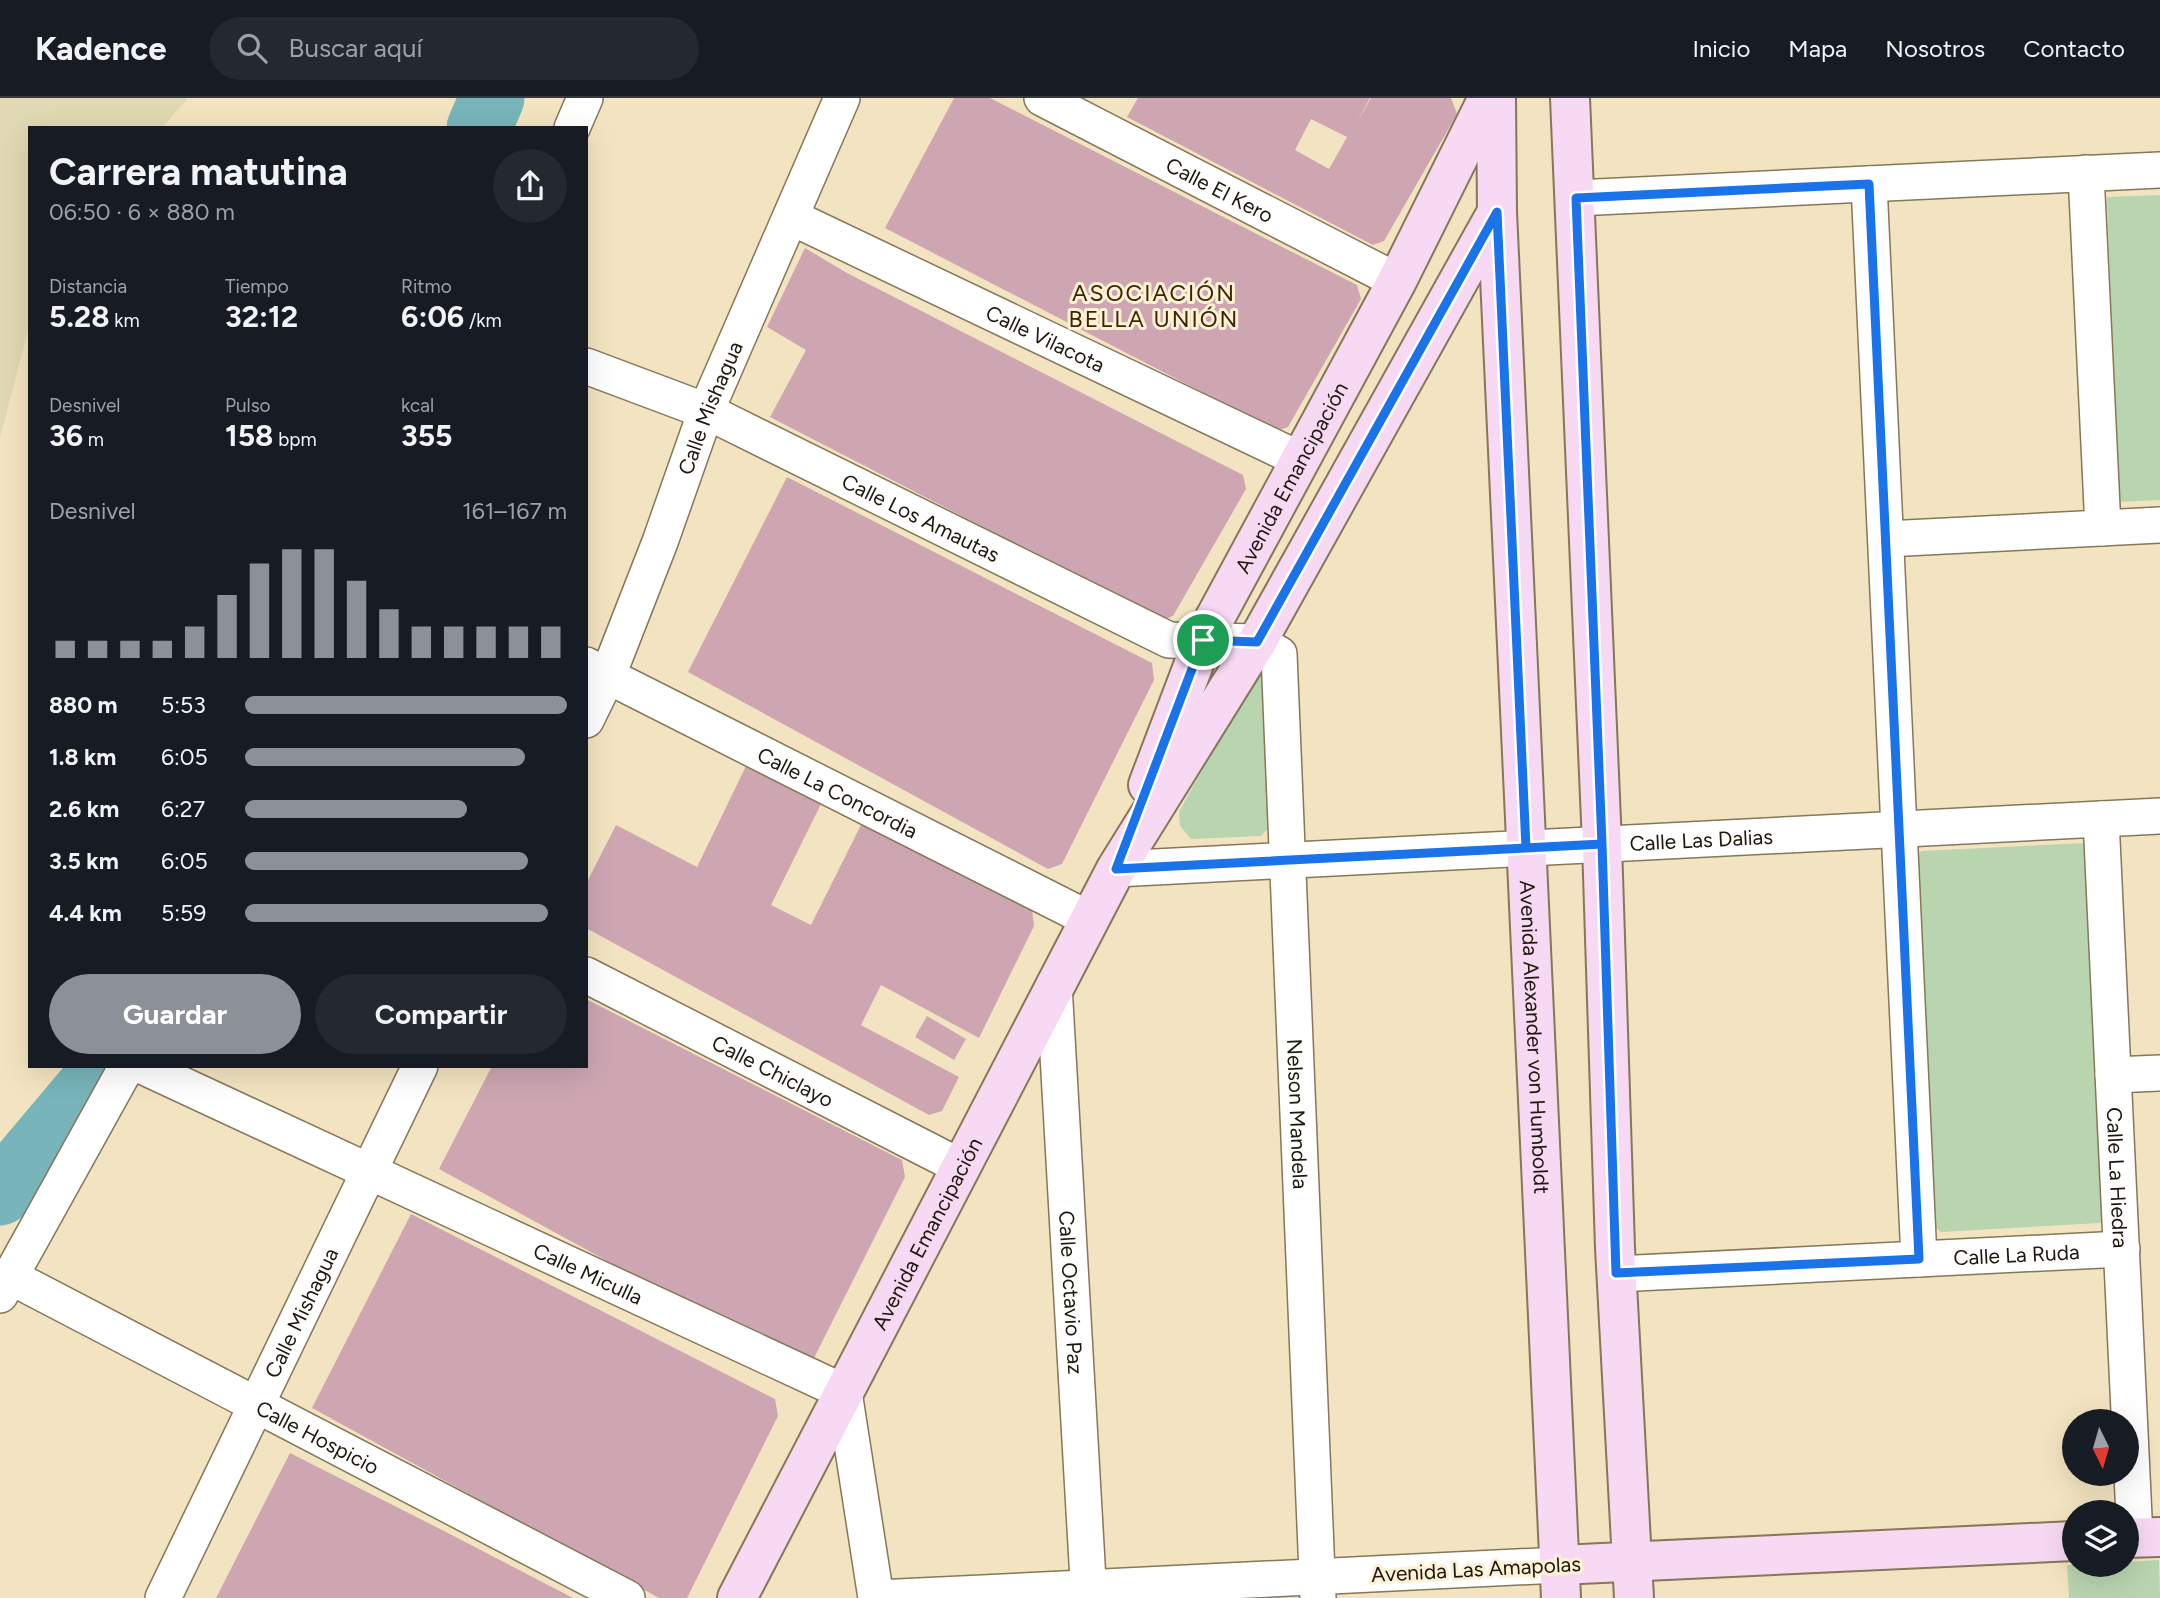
<!DOCTYPE html>
<html lang="es">
<head>
<meta charset="utf-8">
<style>
  body { margin:0; font-family:Figtree,sans-serif; background:#242831; color:#f1f3f6; height:100vh; display:flex; flex-direction:column; font-size:26px; white-space:nowrap }
  * { box-sizing:border-box; margin:0 }
  p { font-size:23px; color:#9ea1a6 }
  .icon { flex:none; width:38px; height:38px; fill:none; stroke:currentColor; stroke-width:2; stroke-linecap:round; stroke-linejoin:round }
  .map { position:relative; flex:1; overflow:hidden }
  .panel { position:absolute; left:28px; top:28px; width:560px; height:942px; display:flex; flex-direction:column; background:#171b24; border-radius:0px; box-shadow:0 7px 28px #0002 }
  .panel>* { flex:none }
  .needle { width:46px; rotate:175deg }
  .buttons { position:absolute; left:2062px; top:1311px; display:grid; gap:14px }
  .buttons a { display:grid; place-items:center; width:77px; height:77px; border-radius:50%; background:#171b24; box-shadow:0 7px 28px #0002; font-size:35px }
  .pin { position:absolute; display:grid; place-items:center; width:60px; height:60px; color:#fff; margin:-30px; border:4px solid #fff; border-radius:50%; box-shadow:0 2px 7px #0007 }
  .round { display:grid; place-items:center; flex:none; width:74px; height:74px; border-radius:37px; background:#242831 }
  .head { display:flex; align-items:center; justify-content:space-between; height:119px; padding:0 21px }
  h1 { font-size:38px; font-weight:700; line-height:52px }
  .figures { display:grid; grid-template-columns:repeat(3,1fr); gap:10px; height:119px; padding:7px 21px }
  .figures div { display:grid; align-content:center }
  .figures b { font-size:30px; font-weight:700 }
  .figures small { font-size:19px; font-weight:400 }
  .figures p { font-size:19px }
  .chart { height:196px; padding:14px 21px }
  .chart p { display:flex; justify-content:space-between }
  .chart svg { width:100%; height:126px; margin-top:7px; stroke:#8c9099; stroke-width:6 }
  .cta { display:flex; gap:14px; margin-top:auto; padding:14px 21px }
  .cta a { flex:1; height:80px; border-radius:42px; background:#8c9099; color:#fff; font-size:28px; font-weight:700; line-height:80px; text-align:center }
  .cta a+a { background:#242831; color:#f1f3f6 }
  ul { padding:0 21px; list-style:none; font-size:23px }
  li { display:grid; grid-template-columns:112px 84px 1fr; align-items:center; height:52px }
  li i { height:18px; border-radius:9px; background:#8c9099 }
  header { display:flex; align-items:center; gap:42px; box-sizing:border-box; height:98px; padding:0 35px; background:#171b24; border-bottom:2px solid #363941 }
  header strong { font-size:33px }
  nav { display:flex; gap:38px; margin-inline-start:auto; font-size:24px }
  .search { width:490px; height:63px; background:#242831; display:flex; align-items:center; gap:18px; box-sizing:border-box; padding:0 24px; border-radius:38px; color:#9ea1a6; font-size:26px }
  .map>svg:first-child { display:block }
  .green { fill:#b9d5af }
  .sand { fill:#e1d8b4 }
  .lines { fill:none; stroke-linecap:round; stroke-linejoin:round }
  .river { stroke:#77b5ba; stroke-width:65 }
  .building { fill:#cda6b2; fill-rule:evenodd }
  .street-casing { stroke:#857758; stroke-width:38 }
  .secondary-casing { stroke:#857758; stroke-width:42 }
  .street { stroke:#fff; stroke-width:35 }
  .secondary { stroke:#f8d9f4; stroke-width:38 }
  .route-casing { stroke:#fff; stroke-width:14 }
  .route { stroke:#1a73e8; stroke-width:9 }
  .labels { text-anchor:middle; dominant-baseline:central; stroke-width:6; stroke-linejoin:round; paint-order:stroke }
  .street-label { font-size:21px; fill:#1e180c; stroke:#fef1d6 }
  .neighbourhood-label { font-size:23px; letter-spacing:2px; fill:#3b2500; stroke:#fef1d6 }
</style>
</head>
<body>
<header>
<strong>Kadence</strong>
<div class="search"><svg class="icon" aria-label="search" viewBox="0 0 24 24"><circle cx="10" cy="10" r="6"/><path d="M15 15l6 6"/></svg>Buscar aquí</div>
<nav><a>Inicio</a><a>Mapa</a><a>Nosotros</a><a>Contacto</a></nav>
</header>
<div class="map">
<svg width="2160" height="1500" viewBox="0 0 2160 1500">
  <rect width="100%" height="100%" fill="#f3e4c1"/>
  <g class="green">
    <path d="M2160,97V402L2118,404L2107,99Z"/>
    <path d="M1255,575L1269,579L1274,724L1261,738L1191,741L1180,728L1179,714Z"/>
    <path d="M2085,745L2109,1114L2100,1125L1941,1134L1934,1128L1918,756L1922,753Z"/>
    <path d="M2159,1462L2160,1500H2069L2067,1467L2126,1466V1464Z"/>
  </g>
  <path class="sand" d="M0,0H188L162,30H30V225L0,340Z"/>
  <g class="lines">
    <g class="river">
      <path d="M479,30L492,0"/>
      <path d="M0,1095L107,968"/>
    </g>
  </g>
  <g class="building">
    <path d="M954,0H990L1357,187L1361,201L1288,329L1277,333L885,130Z"/>
    <path d="M1138,0H1370L1357,24L1371,0H1451L1457,16L1384,143L1373,147L1127,19ZM1311,21L1347,39L1329,71L1295,52Z"/>
    <path d="M805,150L847,175L1243,377L1246,391L1173,518L1163,522L770,319L806,252L767,229Z"/>
    <path d="M787,379L1152,565L1154,582L1062,766L1048,771L688,574Z"/>
    <path d="M747,666L822,704L771,807L811,827L862,725L1032,811L1034,828L979,940L881,887L861,927L959,979L942,1013L929,1017L586,830V786L616,727L697,769Z"/>
    <path d="M586,901L902,1062L905,1079L812,1264L799,1268L439,1071L492,968H586Z"/>
    <path d="M927,918L966,941L954,962L915,939Z"/>
    <path d="M411,1116L775,1301L778,1318L687,1500H659L312,1310Z"/>
    <path d="M290,1355L444,1433L573,1500H216Z"/>
  </g>
  <g class="lines">
    <g class="street-casing">
      <g id="street">
        <path id="s1" d="M1042,0L1397,183"/>
        <path d="M572,30L585,0"/>
        <path d="M2086,75L2103,430"/>
        <path d="M1869,86L1919,1161"/>
        <path d="M1576,100L2160,72"/>
        <path id="s2" d="M791,119L1301,362"/>
        <path id="s3" d="M586,268L706,313L1169,542L1257,544L1279,556L1318,1500"/>
        <path d="M1886,441L2160,427"/>
        <path id="s4" d="M586,567L1089,821"/>
        <path id="s5" d="M586,622L608,577L660,444L706,313L842,0"/>
        <path id="s6" d="M2101,721L2135,1440"/>
        <path id="s7" d="M1116,771L2160,718"/>
        <path id="s8" d="M586,877L961,1069"/>
        <path id="s9" d="M1054,887L1089,1500"/>
        <path id="s10" d="M142,968L844,1294L876,1500"/>
        <path d="M2113,977L2160,975"/>
        <path id="s11" d="M1616,1176L2122,1151"/>
        <path id="s12" d="M11,1179L627,1500"/>
        <path d="M0,1197L127,968"/>
        <path id="s13" d="M163,1500L420,968"/>
        <path d="M877,1500L1559,1467"/>
      </g>
    </g>
    <g class="secondary-casing">
      <g id="secondary">
        <path id="s14" d="M1496,0L1497,114L1561,1500"/>
        <path d="M1570,0L1602,746L1615,1150L1634,1500"/>
        <path id="s15" d="M1148,687L1203,542L1397,183L1488,0"/>
        <path d="M2126,1440L2160,1439"/>
        <path d="M1559,1467L2074,1443"/>
        <path id="s16" d="M737,1500L1116,771L1257,544L1497,114"/>
      </g>
    </g>
    <use href="#street" class="street"/>
    <use href="#secondary" class="secondary"/>
  </g>
  <g class="lines">
    <g class="route-casing">
      <path id="route" d="M1203,542L1116,771L1602,746L1616,1175L1919,1161L1869,86L1576,100L1602,746L1526,750L1497,114L1257,544L1203,542"/>
    </g>
    <use href="#route" class="route"/>
  </g>
  <g class="labels">
    <g class="street-label">
      <text stroke="none"><textPath href="#s1" startOffset="200">Calle El Kero</textPath></text>
      <text stroke="none"><textPath href="#s2" startOffset="282">Calle Vilacota</textPath></text>
      <text stroke="none"><textPath href="#s5" startOffset="336">Calle Mishagua</textPath></text>
      <text stroke="none"><textPath href="#s15" startOffset="340">Avenida Emancipación</textPath></text>
      <text stroke="none"><textPath href="#s3" startOffset="368">Calle Los Amautas</textPath></text>
      <text stroke="none"><textPath href="#s4" startOffset="282">Calle La Concordia</textPath></text>
      <text stroke="none"><textPath href="#s7" startOffset="586">Calle Las Dalias</textPath></text>
      <text stroke="none"><textPath href="#s14" startOffset="940">Avenida Alexander von Humboldt</textPath></text>
      <text stroke="none"><textPath href="#s8" startOffset="210">Calle Chiclayo</textPath></text>
      <text stroke="none"><textPath href="#s3" startOffset="1218">Nelson Mandela</textPath></text>
      <text stroke="none"><textPath href="#s6" startOffset="359">Calle La Hiedra</textPath></text>
      <text stroke="none"><textPath href="#s16" startOffset="411">Avenida Emancipación</textPath></text>
      <text stroke="none"><textPath href="#s11" startOffset="401">Calle La Ruda</textPath></text>
      <text stroke="none"><textPath href="#s10" startOffset="492">Calle Miculla</textPath></text>
      <text stroke="none"><textPath href="#s9" startOffset="308">Calle Octavio Paz</textPath></text>
      <text stroke="none"><textPath href="#s13" startOffset="317">Calle Mishagua</textPath></text>
      <text stroke="none"><textPath href="#s12" startOffset="346">Calle Hospicio</textPath></text>
      <text transform="translate(1476 1471) rotate(-3)">Avenida Las Amapolas</text>
    </g>
    <g class="neighbourhood-label">
      <text x="1154" y="195">ASOCIACIÓN<tspan x="1154" dy="26">BELLA UNIÓN</tspan></text>
    </g>
  </g>
</svg>
<div class="buttons">
<a><svg class="needle" viewBox="-14 -14 28 28"><path d="M0-13l5 13h-10z" fill="#e53935"/><path d="M0 13l5-13h-10z" fill="#9ea1a6"/></svg></a>
<a><svg class="icon" aria-label="layers" viewBox="0 0 24 24"><path d="M12 4l9 5-9 5-9-5zM3 14l9 5 9-5"/></svg></a>
</div>
<div class="pin" style="left:1203px;top:542px;background:#1e9e55"><svg class="icon" aria-label="arrive" viewBox="0 0 24 24"><path d="M6 21V4h12l-3 4 3 4H6"/></svg></div>
<section class="panel">
<div class="head"><div><h1>Carrera matutina</h1><p>06:50 · 6 × 880 m</p></div><a class="round"><svg class="icon" aria-label="share" viewBox="0 0 24 24"><path d="M12 15V3M7 8l5-5 5 5M5 13v7h14v-7"/></svg></a></div>
<div class="figures">
<div><p>Distancia</p><b>5.28<small> km</small></b></div>
<div><p>Tiempo</p><b>32:12</b></div>
<div><p>Ritmo</p><b>6:06<small> /km</small></b></div>
</div>
<div class="figures">
<div><p>Desnivel</p><b>36<small> m</small></b></div>
<div><p>Pulso</p><b>158<small> bpm</small></b></div>
<div><p>kcal</p><b>355</b></div>
</div>
<div class="chart"><p><span>Desnivel</span>161–167 m</p>
<svg viewBox="0 0 160 44" preserveAspectRatio="none"><path d="M5 44V38M15 44V38M25 44V38M35 44V38M45 44V33M55 44V22M65 44V11M75 44V6M85 44V6M95 44V17M105 44V27M115 44V33M125 44V33M135 44V33M145 44V33M155 44V33"/></svg>
</div>
<ul>
<li><b>880 m</b>5:53<i style="width:100%"></i></li>
<li><b>1.8 km</b>6:05<i style="width:87%"></i></li>
<li><b>2.6 km</b>6:27<i style="width:69%"></i></li>
<li><b>3.5 km</b>6:05<i style="width:88%"></i></li>
<li><b>4.4 km</b>5:59<i style="width:94%"></i></li>
</ul>
<div class="cta"><a>Guardar</a><a>Compartir</a></div>
</section>
</div>
</body>
</html>
